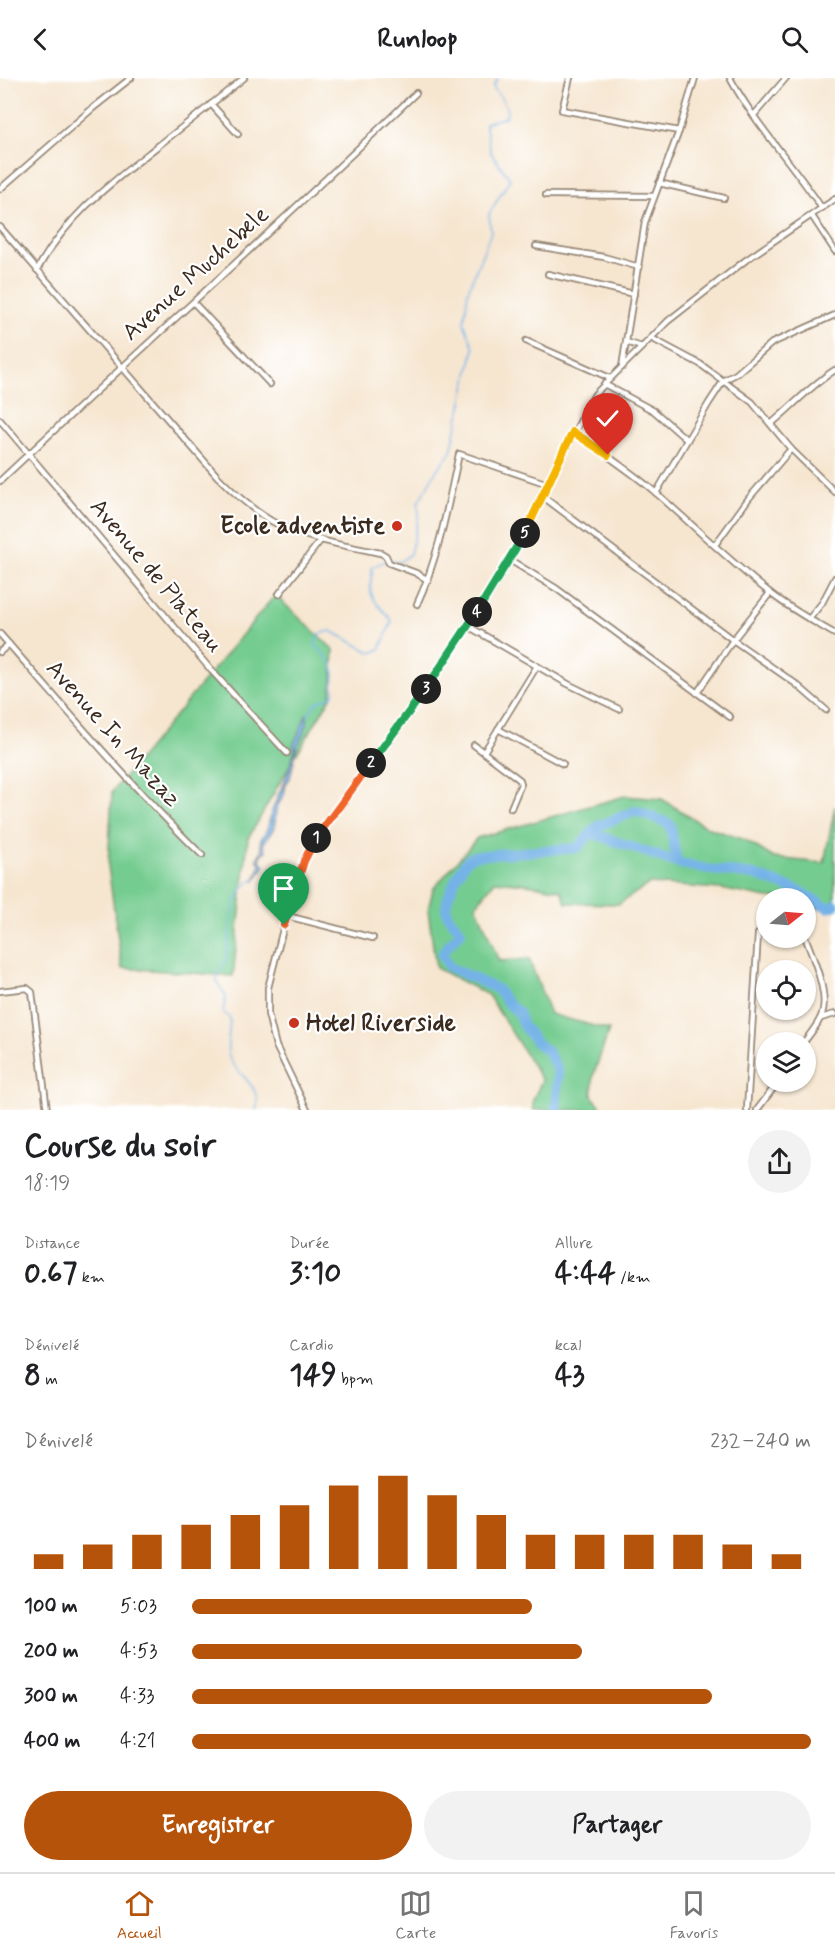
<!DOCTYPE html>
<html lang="fr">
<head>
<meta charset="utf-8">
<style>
  body { margin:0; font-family:Mynerve,sans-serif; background:#f2f2f2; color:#202124; height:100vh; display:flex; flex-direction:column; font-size:22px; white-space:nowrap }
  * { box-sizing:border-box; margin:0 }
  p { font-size:20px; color:#757577 }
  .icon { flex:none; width:33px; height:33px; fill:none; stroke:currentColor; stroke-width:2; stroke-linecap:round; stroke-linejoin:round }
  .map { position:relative; height:1032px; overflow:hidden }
  .drawer { display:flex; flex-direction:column; background:#fff; flex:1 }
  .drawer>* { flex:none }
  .needle { width:39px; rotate:73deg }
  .fabs { position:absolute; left:756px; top:810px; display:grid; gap:12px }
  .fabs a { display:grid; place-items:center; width:60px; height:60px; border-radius:50%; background:#fff; box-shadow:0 2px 4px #0004; font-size:30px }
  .pin { position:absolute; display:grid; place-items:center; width:51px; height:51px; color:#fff; margin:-62px -26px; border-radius:50% 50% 50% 0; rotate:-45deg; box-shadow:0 0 6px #0007 }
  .pin .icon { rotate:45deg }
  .km { position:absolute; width:30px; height:30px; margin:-15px; border-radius:50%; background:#222; color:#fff; font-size:16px; line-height:30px; text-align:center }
  .round { display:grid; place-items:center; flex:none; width:63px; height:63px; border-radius:32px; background:#f2f2f2 }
  .summary { display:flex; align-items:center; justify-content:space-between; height:102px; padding:0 24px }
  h1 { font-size:33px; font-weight:700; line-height:45px }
  .stats { display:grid; grid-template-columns:repeat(3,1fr); gap:9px; height:102px; padding:6px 24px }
  .stats div { display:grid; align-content:center }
  .stats b { font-size:30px; font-weight:700 }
  .stats small { font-size:16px; font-weight:400 }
  .stats p { font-size:16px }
  .chart { height:168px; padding:12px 24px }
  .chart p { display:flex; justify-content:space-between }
  .chart svg { width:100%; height:108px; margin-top:6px; stroke:#b45309; stroke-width:6 }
  .cta { display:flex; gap:12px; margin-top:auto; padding:12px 24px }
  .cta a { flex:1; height:69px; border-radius:36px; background:#b45309; color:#fff; font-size:24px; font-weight:700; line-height:69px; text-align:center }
  .cta a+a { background:#f2f2f2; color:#202124 }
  ul { padding:0 24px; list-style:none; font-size:20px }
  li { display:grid; grid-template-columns:96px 72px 1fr; align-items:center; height:45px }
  li i { height:15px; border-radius:8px; background:#b45309 }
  header { display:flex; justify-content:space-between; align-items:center; height:78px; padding:0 24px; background:#fff; font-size:27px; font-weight:700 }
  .tab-bar { display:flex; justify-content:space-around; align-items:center; height:84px; border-top:2px solid #e0e0e0; background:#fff; font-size:16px; color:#757577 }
  .tab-bar a { display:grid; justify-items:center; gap:3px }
  .tab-bar .selected { color:#b45309 }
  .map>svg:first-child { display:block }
  .green { fill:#75cc90; stroke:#587b57; stroke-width:1.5 }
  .water { fill:#74b2e7; stroke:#586e82; stroke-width:1.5 }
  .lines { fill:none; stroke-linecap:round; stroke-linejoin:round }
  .stream { stroke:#74b2e7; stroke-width:1.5 }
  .river { stroke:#74b2e7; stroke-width:10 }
  .street-casing { stroke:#988877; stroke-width:8 }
  .street { stroke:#fff; stroke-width:4.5 }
  .split-1-casing { stroke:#fff; stroke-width:12 }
  .split-2-casing { stroke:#fff; stroke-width:12 }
  .split-3-casing { stroke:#fff; stroke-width:12 }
  .split-4-casing { stroke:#fff; stroke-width:12 }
  .split-5-casing { stroke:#fff; stroke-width:12 }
  .split-6-casing { stroke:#fff; stroke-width:12 }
  .split-7-casing { stroke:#fff; stroke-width:12 }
  .split-1 { stroke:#f0652b; stroke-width:8 }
  .split-2 { stroke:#f0652b; stroke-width:8 }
  .split-3 { stroke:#22a559; stroke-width:8 }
  .split-4 { stroke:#22a559; stroke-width:8 }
  .split-5 { stroke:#22a559; stroke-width:8 }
  .split-6 { stroke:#f5b400; stroke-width:8 }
  .split-7 { stroke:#f5b400; stroke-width:8 }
  .poi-dot { fill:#c8321e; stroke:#fff; stroke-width:2 }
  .labels { text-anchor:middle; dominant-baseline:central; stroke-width:4.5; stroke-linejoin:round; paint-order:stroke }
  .street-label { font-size:24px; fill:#3b2a1e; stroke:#fff }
  .poi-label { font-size:24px; font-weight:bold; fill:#3b2a1e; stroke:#fff; text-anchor:end }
</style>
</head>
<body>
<header><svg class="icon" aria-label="back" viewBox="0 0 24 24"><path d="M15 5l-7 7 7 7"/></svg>Runloop<svg class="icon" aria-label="search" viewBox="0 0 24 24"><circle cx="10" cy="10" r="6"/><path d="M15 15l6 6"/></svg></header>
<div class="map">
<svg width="835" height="1032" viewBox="0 0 835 1032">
  <rect width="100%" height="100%" fill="#fff"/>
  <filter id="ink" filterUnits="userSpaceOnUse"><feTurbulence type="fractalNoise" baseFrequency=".0167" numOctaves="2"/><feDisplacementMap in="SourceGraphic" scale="12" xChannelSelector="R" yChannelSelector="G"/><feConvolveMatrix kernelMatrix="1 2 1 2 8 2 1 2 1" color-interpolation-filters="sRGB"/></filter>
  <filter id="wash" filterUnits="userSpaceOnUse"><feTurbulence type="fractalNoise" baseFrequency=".008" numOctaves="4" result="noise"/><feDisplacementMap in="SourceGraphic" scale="24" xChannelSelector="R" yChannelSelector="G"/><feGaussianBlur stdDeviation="1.35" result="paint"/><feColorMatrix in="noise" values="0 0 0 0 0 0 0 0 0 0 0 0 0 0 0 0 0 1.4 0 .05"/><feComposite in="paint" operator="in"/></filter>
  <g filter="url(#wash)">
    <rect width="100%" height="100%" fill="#f6e6d0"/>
    <g class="green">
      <path d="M275,517L334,572L331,619L287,692L248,761L233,898L122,890L108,788L112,714Z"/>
      <path d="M625,718L662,721L706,749L745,762L774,780L824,785L835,728V832L806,829V820H767L721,811L649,806L619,826L566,825L561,812L527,806L495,803L476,827L499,883L529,881L550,936L609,952L593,999L592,1018L604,1032H533V1022L542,1002L488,917L436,890L428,832L433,811L477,760Z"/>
    </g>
    <path class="water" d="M307,635V646L297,669L290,700L286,706L284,717L279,725L276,734L274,750L263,766L266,773L262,775L260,782L265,788L254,804L261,787L257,781L262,772L260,763C272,747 267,744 274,728C282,709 290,691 295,670L293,668Z"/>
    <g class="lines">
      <g class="stream">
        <path d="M307,638L317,624L331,619L334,614C332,606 334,601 334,594C334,583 321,575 315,566L319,556L331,553L372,575L380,571L392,543C385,533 374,526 371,515C369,508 373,499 372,490C382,483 388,482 400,484L410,476L419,437L418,425L436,393L451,374L474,270L464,245L468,213L491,154L489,136L510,101L491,75L485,45L506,39C510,27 499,19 493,9L498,0"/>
        <path d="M255,801C229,811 231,857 226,881C224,889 217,893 217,902C218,908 223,913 226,918L223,934L230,940C230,948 227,968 228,974C231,995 264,1006 256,1032"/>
      </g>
      <g class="river">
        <path d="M592,755L677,785"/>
        <path d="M556,1032L558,993L548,974L537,965L523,948L518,934L508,926L497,911L449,889L442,877C446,867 454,862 461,854C457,847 449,841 447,835C442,824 460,792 467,782L473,778L577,770L598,748L636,733L670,746L677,785L706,791L754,797L802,814L828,830L835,827"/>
      </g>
    </g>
  </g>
  <g filter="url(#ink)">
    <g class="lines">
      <g class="street-casing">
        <g id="street">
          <path d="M570,0L562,32L679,53"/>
          <path d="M730,0C755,46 792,85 821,129"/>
          <path d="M211,26L238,56"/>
          <path d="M754,37L786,0"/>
          <path d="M659,105L724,120"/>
          <path d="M0,111L93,30L131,0"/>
          <path d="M546,117L654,118"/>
          <path d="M812,138L835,173"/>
          <path d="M0,149L218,399C235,416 255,435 277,446C310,462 345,468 381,475L386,478L389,485L416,495L428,502"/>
          <path d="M536,168L604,179L639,189"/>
          <path d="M37,192C67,138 106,109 154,71C184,48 214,24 244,0"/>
          <path d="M548,196L634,216"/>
          <path d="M194,225L270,306"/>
          <path d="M651,260L700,286L752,324L791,371L835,414"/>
          <path d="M526,263L610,300"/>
          <path d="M626,264L642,269"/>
          <path d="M622,289L645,144L679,53L695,0"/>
          <path d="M604,306L654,333L687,362"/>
          <path d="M0,342L211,592L287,675"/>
          <path d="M772,345C793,328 811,307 835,292"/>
          <path d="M573,354C601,373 629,392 655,414C693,447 729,483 769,514C789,530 812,543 835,556"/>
          <path d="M0,403C138,273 280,147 416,15"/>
          <path d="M656,415L709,325L724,302L736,296L772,265L835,237"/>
          <path d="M542,418L733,562L796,606L826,632"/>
          <path d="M715,467L749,420L791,371"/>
          <path d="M510,482L557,511L730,639"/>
          <path d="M279,516L320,463"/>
          <path d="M417,526C439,479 448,426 459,376L548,406"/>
          <path d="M809,541L822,525L835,500"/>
          <path d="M468,548L568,606L619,631"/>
          <path d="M0,556C66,631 131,708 202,777"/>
          <path d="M0,574L9,566"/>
          <path d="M697,615L733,562L770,515"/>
          <path d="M498,651L563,686"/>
          <path d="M474,667L520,702L521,706L511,730"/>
          <path d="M484,674L537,588"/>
          <path d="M287,838L373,860"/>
          <path d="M0,913L27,910L32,914L47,1032"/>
          <path d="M821,940L835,936"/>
          <path d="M804,964C810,956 819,946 822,936C829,916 813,880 806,861"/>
          <path d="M307,1032L276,968L268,936V910L284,847L299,797L304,783L316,760L419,621L495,507L530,446L553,394L595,316L668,243L746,182L835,121"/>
          <path d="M747,1032L758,856"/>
          <path d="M757,1032L778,1004"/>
        </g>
      </g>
      <use href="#street" class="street"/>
    </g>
  </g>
  <g class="lines" filter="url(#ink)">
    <g class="split-1-casing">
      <path id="split-1" d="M284,847L304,783L316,760"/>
    </g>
    <g class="split-2-casing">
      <path id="split-2" d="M316,760L371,685"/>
    </g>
    <g class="split-3-casing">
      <path id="split-3" d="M371,685L426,611"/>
    </g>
    <g class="split-4-casing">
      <path id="split-4" d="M426,611L477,534"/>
    </g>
    <g class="split-5-casing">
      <path id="split-5" d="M477,534L525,455"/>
    </g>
    <g class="split-6-casing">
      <path id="split-6" d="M525,455L564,372"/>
    </g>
    <g class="split-7-casing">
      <path id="split-7" d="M564,372L573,354L608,377"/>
    </g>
    <use href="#split-1" class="split-1"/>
    <use href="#split-2" class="split-2"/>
    <use href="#split-3" class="split-3"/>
    <use href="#split-4" class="split-4"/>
    <use href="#split-5" class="split-5"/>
    <use href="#split-6" class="split-6"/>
    <use href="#split-7" class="split-7"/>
  </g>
  <g class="poi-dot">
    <circle cx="397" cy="448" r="6"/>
    <circle cx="294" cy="945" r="6"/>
  </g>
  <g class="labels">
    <g class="street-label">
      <text transform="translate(196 196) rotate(-42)">Avenue Muchebele</text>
      <text transform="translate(156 498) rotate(50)">Avenue de Plateau</text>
      <text transform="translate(113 656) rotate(48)">Avenue In Mazaz</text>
    </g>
    <g class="poi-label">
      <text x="385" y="448">Ecole adventiste</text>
      <text x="306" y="945" text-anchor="start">Hotel Riverside</text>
    </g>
  </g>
</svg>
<div class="fabs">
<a><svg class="needle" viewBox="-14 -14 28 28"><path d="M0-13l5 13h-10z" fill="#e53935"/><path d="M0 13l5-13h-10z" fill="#757577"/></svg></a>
<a><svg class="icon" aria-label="locate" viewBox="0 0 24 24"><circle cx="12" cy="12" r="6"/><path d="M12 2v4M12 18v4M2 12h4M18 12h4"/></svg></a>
<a><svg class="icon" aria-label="layers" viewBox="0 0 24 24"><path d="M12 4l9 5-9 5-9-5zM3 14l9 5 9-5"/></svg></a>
</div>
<div class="pin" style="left:284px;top:847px;background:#1e9e55"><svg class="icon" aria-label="arrive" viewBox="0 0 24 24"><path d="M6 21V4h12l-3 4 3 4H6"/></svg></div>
<div class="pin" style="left:608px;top:377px;background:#d93025"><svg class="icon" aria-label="check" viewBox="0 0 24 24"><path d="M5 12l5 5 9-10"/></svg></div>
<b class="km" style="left:316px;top:760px">1</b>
<b class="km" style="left:371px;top:685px">2</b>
<b class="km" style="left:426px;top:611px">3</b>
<b class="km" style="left:477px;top:534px">4</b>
<b class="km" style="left:525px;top:455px">5</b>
</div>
<section class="drawer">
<div class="summary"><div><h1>Course du soir</h1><p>18:19</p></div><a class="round"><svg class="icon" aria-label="share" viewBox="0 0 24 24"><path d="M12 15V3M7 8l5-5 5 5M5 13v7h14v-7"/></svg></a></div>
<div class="stats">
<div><p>Distance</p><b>0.67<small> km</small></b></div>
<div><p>Durée</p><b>3:10</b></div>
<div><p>Allure</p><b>4:44<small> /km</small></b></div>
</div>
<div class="stats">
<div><p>Dénivelé</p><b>8<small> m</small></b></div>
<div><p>Cardio</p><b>149<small> bpm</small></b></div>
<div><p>kcal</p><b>43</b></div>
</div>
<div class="chart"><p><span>Dénivelé</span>232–240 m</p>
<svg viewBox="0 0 160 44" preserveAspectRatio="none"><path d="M5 44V38M15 44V34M25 44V30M35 44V26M45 44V22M55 44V18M65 44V10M75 44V6M85 44V14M95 44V22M105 44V30M115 44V30M125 44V30M135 44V30M145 44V34M155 44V38"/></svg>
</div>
<ul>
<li><b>100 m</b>5:03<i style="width:55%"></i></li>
<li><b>200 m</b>4:53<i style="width:63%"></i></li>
<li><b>300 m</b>4:33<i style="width:84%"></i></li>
<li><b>400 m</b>4:21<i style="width:100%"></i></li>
</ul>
<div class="cta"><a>Enregistrer</a><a>Partager</a></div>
</section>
<nav class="tab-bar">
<a class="selected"><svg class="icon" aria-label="home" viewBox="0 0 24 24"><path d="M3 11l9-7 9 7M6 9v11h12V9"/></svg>Accueil</a>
<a><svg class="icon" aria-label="map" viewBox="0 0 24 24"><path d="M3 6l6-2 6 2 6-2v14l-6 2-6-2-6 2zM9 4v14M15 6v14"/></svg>Carte</a>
<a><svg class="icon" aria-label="saved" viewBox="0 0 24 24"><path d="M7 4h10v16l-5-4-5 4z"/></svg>Favoris</a>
</nav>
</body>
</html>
